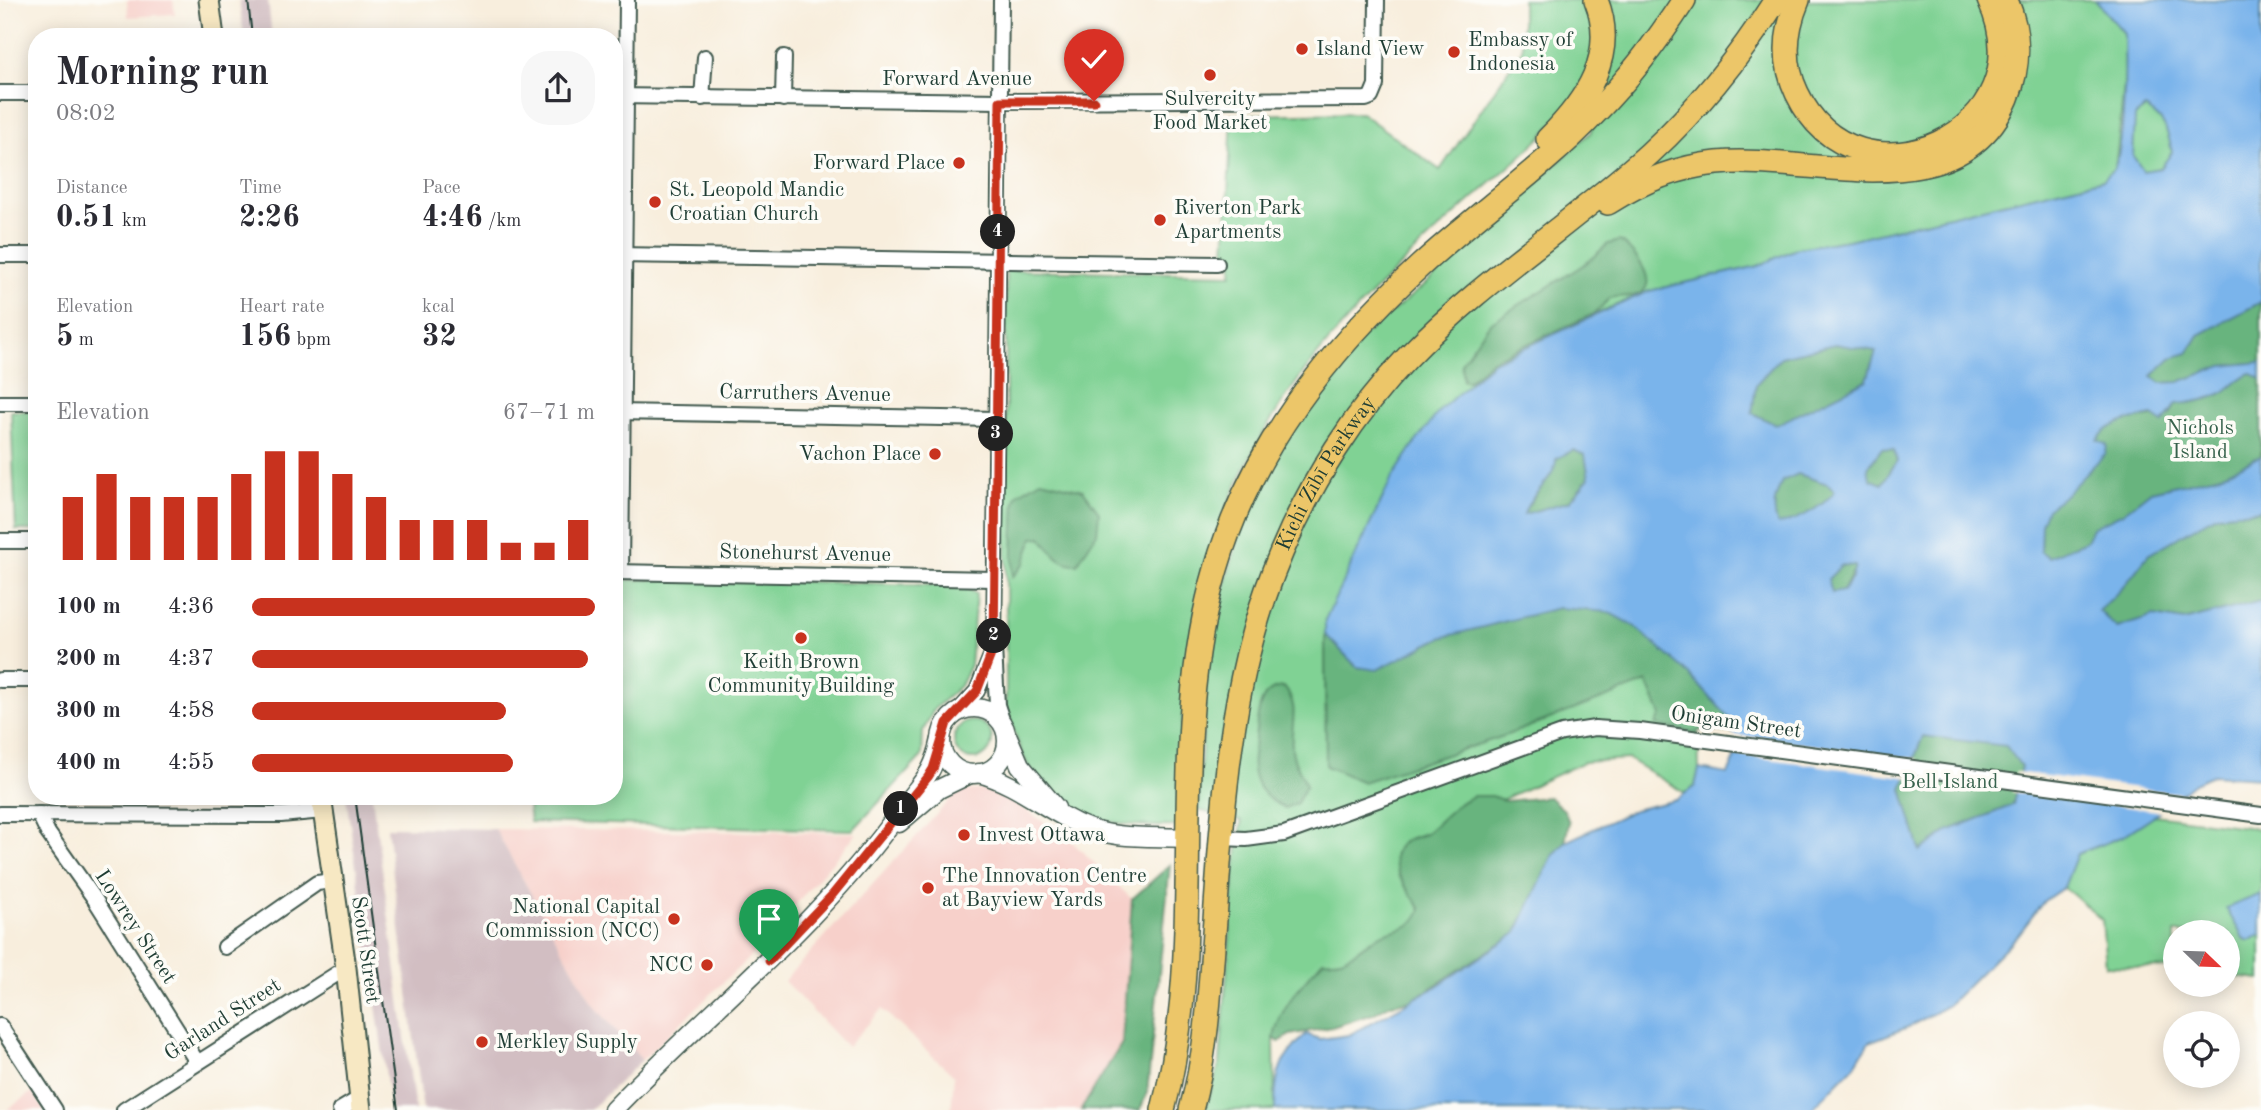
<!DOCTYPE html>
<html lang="en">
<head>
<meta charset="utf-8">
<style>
  body { margin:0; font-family:"Old Standard TT",serif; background:#f7f7f7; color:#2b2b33; height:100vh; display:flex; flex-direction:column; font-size:26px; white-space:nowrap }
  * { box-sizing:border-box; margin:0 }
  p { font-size:23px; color:#7c7c81 }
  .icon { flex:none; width:38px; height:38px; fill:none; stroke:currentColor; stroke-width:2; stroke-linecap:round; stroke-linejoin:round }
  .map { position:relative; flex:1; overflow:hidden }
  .panel { position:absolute; left:28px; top:28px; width:595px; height:777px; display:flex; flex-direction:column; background:#fff; border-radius:28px; box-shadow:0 4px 18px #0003 }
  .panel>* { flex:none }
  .needle { width:46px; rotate:113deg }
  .buttons { position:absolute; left:2163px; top:920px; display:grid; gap:14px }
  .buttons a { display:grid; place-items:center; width:77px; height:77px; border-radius:50%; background:#fff; box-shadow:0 4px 18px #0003; font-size:35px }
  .pin { position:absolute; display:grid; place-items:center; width:60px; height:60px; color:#fff; margin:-72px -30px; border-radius:50% 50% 50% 0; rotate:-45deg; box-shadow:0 0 7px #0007 }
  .pin .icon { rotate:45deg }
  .km { position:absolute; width:35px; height:35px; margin:-18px; border-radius:50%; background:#222; color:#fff; font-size:19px; line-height:35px; text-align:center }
  .round { display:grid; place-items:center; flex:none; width:74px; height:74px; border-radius:28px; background:#f7f7f7 }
  .head { display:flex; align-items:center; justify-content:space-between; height:119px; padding:0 28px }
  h1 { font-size:38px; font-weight:700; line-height:52px }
  .metrics { display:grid; grid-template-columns:repeat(3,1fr); gap:10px; height:119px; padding:7px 28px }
  .metrics div { display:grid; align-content:center }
  .metrics b { font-size:30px; font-weight:700 }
  .metrics small { font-size:19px; font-weight:400 }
  .metrics p { font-size:19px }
  .chart { height:196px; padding:14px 28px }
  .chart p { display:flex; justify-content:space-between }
  .chart svg { width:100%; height:126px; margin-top:7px; stroke:#c8321e; stroke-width:6 }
  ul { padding:0 28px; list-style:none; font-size:23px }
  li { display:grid; grid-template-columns:112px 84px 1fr; align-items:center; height:52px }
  li i { height:18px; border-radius:9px; background:#c8321e }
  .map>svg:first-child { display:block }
  .built { fill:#f7d0ca }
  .industrial { fill:#d2bec2 }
  .green { fill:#80d294; stroke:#508864; stroke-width:2 }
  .forest { fill:#68b47e; stroke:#447859; stroke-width:2 }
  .water { fill:#7ab4eb; stroke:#4c7890; stroke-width:2; fill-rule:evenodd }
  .pier { fill:#f8eedd }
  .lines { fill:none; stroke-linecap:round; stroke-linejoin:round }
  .minor-casing { stroke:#40584d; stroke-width:18 }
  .tertiary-casing { stroke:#40584d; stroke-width:21 }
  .secondary-casing { stroke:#40584d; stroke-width:23 }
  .trunk-casing { stroke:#40584d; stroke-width:26 }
  .minor { stroke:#fff; stroke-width:14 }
  .tertiary { stroke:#fff; stroke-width:18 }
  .secondary { stroke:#f7e8c3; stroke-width:19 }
  .trunk { stroke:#ecc669; stroke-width:23 }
  .tram { stroke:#1f3d34; stroke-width:2 }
  .route-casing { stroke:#fff; stroke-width:14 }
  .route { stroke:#c8321e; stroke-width:9 }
  .poi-dot { fill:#c8321e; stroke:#fdfcf7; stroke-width:2.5 }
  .labels { text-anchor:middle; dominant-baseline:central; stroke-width:7; stroke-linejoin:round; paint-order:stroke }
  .poi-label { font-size:21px; fill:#1f3d34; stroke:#fdfcf7; text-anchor:start }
  .street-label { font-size:21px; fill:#1f3d34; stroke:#fdfcf7 }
  .park-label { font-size:21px; fill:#37624c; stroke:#fdfcf7 }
</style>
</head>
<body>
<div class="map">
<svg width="2261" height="1110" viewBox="0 0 2261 1110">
  <rect width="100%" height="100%" fill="#fdfcf7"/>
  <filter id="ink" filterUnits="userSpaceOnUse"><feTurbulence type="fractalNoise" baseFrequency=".0143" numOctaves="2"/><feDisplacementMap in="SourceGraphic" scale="14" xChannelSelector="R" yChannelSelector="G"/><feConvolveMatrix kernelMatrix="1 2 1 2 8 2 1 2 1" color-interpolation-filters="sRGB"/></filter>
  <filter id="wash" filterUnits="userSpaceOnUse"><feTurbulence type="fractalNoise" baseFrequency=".00686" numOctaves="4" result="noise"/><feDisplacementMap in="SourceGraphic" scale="28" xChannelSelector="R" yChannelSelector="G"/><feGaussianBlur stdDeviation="1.57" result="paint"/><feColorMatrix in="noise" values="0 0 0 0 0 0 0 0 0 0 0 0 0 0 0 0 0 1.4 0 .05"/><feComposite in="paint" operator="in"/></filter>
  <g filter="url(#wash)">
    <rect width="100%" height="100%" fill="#f8eedd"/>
    <g class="built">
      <path d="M127,0H173L175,14L128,17Z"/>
      <path d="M980,790L999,792L1070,840L1132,899L1122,1043L1081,1110H951L954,1076L882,1009L847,1047L784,981L958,791Z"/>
      <path d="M495,829L857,833L757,950L642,1060L592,1003Z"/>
      <path d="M32,1092L45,1110H7Z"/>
    </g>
    <g class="industrial">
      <path d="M239,0H268L272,37H244Z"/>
      <path d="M346,796H372L415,1110H391Z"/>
      <path d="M387,827L495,829L592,1003L642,1060L590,1110H423Z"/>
    </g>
    <g class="green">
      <path d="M1522,0H1587C1596,32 1598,62 1579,91C1550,136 1502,172 1463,207C1397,267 1329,331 1280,406C1191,542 1182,668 1177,826C1118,828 1064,821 1029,767C1018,750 1013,725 1006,706V270L1232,274L1233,255H1225L1232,115L1361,113L1440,170L1522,50Z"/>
      <path d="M1607,0H2095L2124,33L2125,74L2118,145L2115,167L2104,179L1849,240L1798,248L1758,266L1649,291L1597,313L1325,620L1326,766L1648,682L1661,715L1698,733L1699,769L1695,786L1685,793L1628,759L1584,762L1447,825L1405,840L1398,875L1422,909C1410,938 1394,925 1374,939C1335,967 1306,1002 1274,1038L1275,1110H1205L1220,1062L1235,869L1242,821L1198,810L1209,637L1244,520L1297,417L1364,335L1422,287L1591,132L1612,68L1614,11Z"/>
      <path d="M2146,108C2165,119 2168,131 2172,152L2161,168L2143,171L2133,156L2134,116Z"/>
      <path d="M11,411H37V530H16Z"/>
      <path d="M715,579L964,586L976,594L970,665L960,686L934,709L923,731L922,756L853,830L530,822L527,796H614V580Z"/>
      <circle cx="973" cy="740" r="19"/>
      <path d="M2154,815L2261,829V980L2228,976V933H2175V968L2106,966L2102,920L2064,887L2077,854L2123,836Z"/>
    </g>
    <g class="forest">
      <path d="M1620,241C1633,250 1667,289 1632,296C1625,297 1617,296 1610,298L1594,314L1492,360L1469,381H1463L1461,363L1490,323L1585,264L1608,244Z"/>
      <path d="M2261,302V362L2222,366L2179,382L2161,383L2152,376L2171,357L2188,353L2199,335Z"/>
      <path d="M1835,344L1876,351L1867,380L1776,425L1752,413L1756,384L1781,357Z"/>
      <path d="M2251,373L2261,379V456L2221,475L2151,491L2123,513L2093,528L2086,541L2049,557L2040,552L2041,524L2047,508L2092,468L2097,441L2106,428L2125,420L2170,415L2176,404C2192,403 2210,401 2224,392C2235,385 2238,378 2251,373Z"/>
      <path d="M1882,448L1894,450L1897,461L1882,484L1869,479L1868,468Z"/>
      <path d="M1573,450L1585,455L1589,478L1569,501L1523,515C1531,496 1556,475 1556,459Z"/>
      <path d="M1798,474L1828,484L1835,492C1820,509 1800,519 1778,526C1771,509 1775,497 1782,480Z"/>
      <path d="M1041,480L1083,490L1099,512L1097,533L1077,564C1059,565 1051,550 1041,537L1033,538L1024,564L1012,577L1015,501L1018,494Z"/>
      <path d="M2261,510V601L2184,621L2154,616L2117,628L2099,611L2124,586L2148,555L2216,515Z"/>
      <path d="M1842,565L1856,566L1843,591L1831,593L1828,579Z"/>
      <path d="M1558,608C1574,609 1592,608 1607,612C1647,623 1704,690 1732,721L1734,732L1700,730L1698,733L1656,725L1661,715L1647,682L1507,735L1363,782L1326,766L1325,634L1357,667L1377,669L1440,638Z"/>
      <path d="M1284,687C1303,709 1287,730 1293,755C1295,765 1303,775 1306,786L1297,803L1285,808C1271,802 1260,793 1255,778C1250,765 1254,752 1255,739C1258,719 1256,688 1284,687Z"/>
      <path d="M1923,736L2006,745L2021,766L2013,805L1950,830L1920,851L1902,789Z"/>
      <path d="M1473,796H1492L1505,801L1549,797L1564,810L1569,822L1565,842L1552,857L1516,933L1412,1000L1391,1004L1373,1014L1332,1027L1290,1035L1279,1042L1274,1038C1279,1007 1303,983 1323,960C1352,962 1354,949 1377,937C1396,926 1412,933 1421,909C1410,892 1376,855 1407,840C1414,836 1421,837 1427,832C1444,818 1453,805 1473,796Z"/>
      <path d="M1170,865L1147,1093L1140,1110H1081L1122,1043L1132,899Z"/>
    </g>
    <g class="water">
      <path d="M2095,0H2261V302L2199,335L2188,353L2171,358L2152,376L2161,383L2179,382L2222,366L2261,362V379L2251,373C2238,378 2233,387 2222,393C2207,401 2192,403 2176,404L2163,423L2153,416C2130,420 2111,421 2097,440L2107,445L2106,453L2063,497L2047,509L2041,524L2040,551L2049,557L2086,541L2092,528L2123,513L2151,491L2221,475L2261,456V510L2216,515L2148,555L2124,586L2099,611L2117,628L2154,616L2184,621L2261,601V778L2212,775L2194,783L2155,815L2123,836L2077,854L2064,887L2044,901L2018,935L1947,1006L1908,1027L1869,1042L1855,1065L1811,1110H1275C1275,1071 1279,1062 1306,1034L1320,1039L1349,1035L1434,988L1516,933L1552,857L1565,842L1634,810L1676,800L1695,786L1699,769L1728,774L1735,758L1732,721L1686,671L1634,626L1608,612L1558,608L1440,638L1377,670L1357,667L1325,634V620L1391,480L1415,443L1441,409L1493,362L1649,291L1758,266L1798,248L1849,240L2104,179C2107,175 2113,171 2115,166C2125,141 2125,63 2124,33ZM2145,108C2165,119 2168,131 2172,152L2161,168L2143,171L2133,156L2135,116ZM1835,344L1876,351L1867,380L1776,425L1752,413L1756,384L1781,357ZM1882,448L1894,450L1897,461L1882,484L1870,479L1868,467ZM1573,450L1585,455L1589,478L1570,501L1524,514C1529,494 1556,479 1556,459ZM1798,474L1828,484L1835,491C1821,509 1800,519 1778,525C1771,509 1775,497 1782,481ZM1842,565L1855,566L1852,578L1843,591L1832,593L1828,579ZM1923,736L2006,746L2021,766L2013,805L1950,830L1920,851L1902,789Z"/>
      <path d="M2261,894V935L2249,941L2243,938L2226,908Z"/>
    </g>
    <g class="pier">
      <path d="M1730,734L1918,759L1910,778L1731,754Z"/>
      <path d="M2016,772L2185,794L2164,812L2012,792Z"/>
    </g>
  </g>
  <g filter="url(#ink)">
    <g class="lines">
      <g class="minor-casing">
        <g id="minor">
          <path d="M1001,0L994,647L997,705L1004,726"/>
          <path d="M0,93H37"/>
          <path d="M614,96L1000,101L1366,99L1371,97L1376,85L1377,0"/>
          <path d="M702,98L705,57"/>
          <path d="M783,99L784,57"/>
          <path d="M0,255H37"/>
          <path d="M614,255L1217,264"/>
          <path d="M0,403H37"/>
          <path d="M616,412L996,419"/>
          <path d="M0,541H37"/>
          <path d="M614,572L994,579"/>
          <path d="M621,572L627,0"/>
          <path d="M0,680H37"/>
          <path d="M957,713L977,691L993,651"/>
          <path d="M0,814L281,815L323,811"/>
          <path d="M39,814L48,833L94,898L197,1062"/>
          <path d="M1221,838L1246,839L1284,834L1562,733L1595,728L1640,731L2261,815"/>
          <path d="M225,947L317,883L333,881"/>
          <path d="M0,1026L55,1110"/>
          <path d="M124,1110L346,968"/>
          <path d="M340,1110L360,1098"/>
        </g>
      </g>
      <g class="tertiary-casing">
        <g id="tertiary">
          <circle cx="974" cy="741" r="33"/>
          <path d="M1008,737L1020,765L1056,808"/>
          <path d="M979,773C1016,783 1045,809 1080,825C1112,840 1152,836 1187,838"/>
          <path d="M899,823L939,789L970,774"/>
          <path d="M613,1110C709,1010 819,925 900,811C921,781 933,777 941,739"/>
        </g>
      </g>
      <g class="secondary-casing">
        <g id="secondary">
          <path d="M209,0L214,37"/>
          <path d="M321,796L346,968L361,1110"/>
        </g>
      </g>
      <g class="trunk-casing">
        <g id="trunk">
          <path d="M1798,0C1785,31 1782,62 1797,93C1857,219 2051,131 1989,0"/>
          <path d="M1548,139C1586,101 1618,55 1596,0"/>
          <path d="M1608,203C1640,182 1678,167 1717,163C1811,154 1958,212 2007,98C2020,66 2020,32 2006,0"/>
          <path d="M1163,1110C1210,933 1164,745 1216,569C1251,448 1329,350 1420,266C1478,213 1542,169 1596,112C1630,78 1658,40 1684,0"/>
          <path id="s1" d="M1191,1110C1208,1048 1210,984 1215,920C1224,793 1231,669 1282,551C1311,482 1355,412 1407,358C1481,281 1572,224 1650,153C1699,108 1740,56 1776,0"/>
        </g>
      </g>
      <use href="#minor" class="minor"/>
      <use href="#tertiary" class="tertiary"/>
      <use href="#secondary" class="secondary"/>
      <use href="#trunk" class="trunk"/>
      <g class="tram">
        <path d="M248,0L252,37"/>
        <path d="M355,796L398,1110"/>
      </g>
    </g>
  </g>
  <g class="lines" filter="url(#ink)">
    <g class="route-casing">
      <path id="route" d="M769,961L833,894L928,777L933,769L947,723L977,691L994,647L1000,101H1094"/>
    </g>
    <use href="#route" class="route"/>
  </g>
  <g class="poi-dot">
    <circle cx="1302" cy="49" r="7"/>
    <circle cx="1454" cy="52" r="7"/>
    <circle cx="1210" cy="75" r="7"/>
    <circle cx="959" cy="163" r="7"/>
    <circle cx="655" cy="202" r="7"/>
    <circle cx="1160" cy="220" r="7"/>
    <circle cx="935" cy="454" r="7"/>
    <circle cx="801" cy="638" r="7"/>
    <circle cx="964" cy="835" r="7"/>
    <circle cx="928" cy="888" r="7"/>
    <circle cx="674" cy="919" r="7"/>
    <circle cx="707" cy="965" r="7"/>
    <circle cx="482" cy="1042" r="7"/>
  </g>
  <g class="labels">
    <g class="poi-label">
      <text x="1468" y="40">Embassy of<tspan x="1468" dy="24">Indonesia</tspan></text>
      <text x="1316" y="49">Island View</text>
      <text x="1210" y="99" text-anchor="middle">Sulvercity<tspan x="1210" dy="24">Food Market</tspan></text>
      <text x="945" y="163" text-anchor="end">Forward Place</text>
      <text x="669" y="190">St. Leopold Mandic<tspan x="669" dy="24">Croatian Church</tspan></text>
      <text x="1174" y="208">Riverton Park<tspan x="1174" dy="24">Apartments</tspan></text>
      <text x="921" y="454" text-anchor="end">Vachon Place</text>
      <text x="801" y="662" text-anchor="middle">Keith Brown<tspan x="801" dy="24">Community Building</tspan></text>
      <text x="978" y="835">Invest Ottawa</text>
      <text x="942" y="876">The Innovation Centre<tspan x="942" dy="24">at Bayview Yards</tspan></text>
      <text x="660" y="907" text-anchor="end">National Capital<tspan x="660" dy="24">Commission (NCC)</tspan></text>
      <text x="693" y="965" text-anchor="end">NCC</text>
      <text x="496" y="1042">Merkley Supply</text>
    </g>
    <g class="street-label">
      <text x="957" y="79">Forward Avenue</text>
      <text transform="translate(805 394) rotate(1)">Carruthers Avenue</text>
      <text stroke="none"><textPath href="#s1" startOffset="658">Kichi Zībī Parkway</textPath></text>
      <text transform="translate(805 554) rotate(1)">Stonehurst Avenue</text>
      <text transform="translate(1736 723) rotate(8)">Onigam Street</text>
      <text transform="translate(135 927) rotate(57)">Lowrey Street</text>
      <text transform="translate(365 950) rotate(82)">Scott Street</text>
      <text transform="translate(223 1020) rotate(-33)">Garland Street</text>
    </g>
    <g class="park-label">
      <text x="2200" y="428">Nichols<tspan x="2200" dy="24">Island</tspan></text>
      <text x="1950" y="782">Bell Island</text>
    </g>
  </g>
</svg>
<div class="buttons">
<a><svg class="needle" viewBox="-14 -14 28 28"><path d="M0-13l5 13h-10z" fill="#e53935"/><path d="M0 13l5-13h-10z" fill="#7c7c81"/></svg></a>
<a><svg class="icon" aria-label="locate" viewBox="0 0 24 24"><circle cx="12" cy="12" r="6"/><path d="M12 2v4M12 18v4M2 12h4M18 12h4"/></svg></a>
</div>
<div class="pin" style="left:769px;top:961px;background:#1e9e55"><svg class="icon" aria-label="arrive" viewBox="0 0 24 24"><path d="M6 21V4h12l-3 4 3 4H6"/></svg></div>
<div class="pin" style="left:1094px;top:101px;background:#d93025"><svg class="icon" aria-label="check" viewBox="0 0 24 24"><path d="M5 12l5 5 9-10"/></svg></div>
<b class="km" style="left:901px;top:809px">1</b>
<b class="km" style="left:994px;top:636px">2</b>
<b class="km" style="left:996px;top:434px">3</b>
<b class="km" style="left:998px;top:232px">4</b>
<section class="panel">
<div class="head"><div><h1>Morning run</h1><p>08:02</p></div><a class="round"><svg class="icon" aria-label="share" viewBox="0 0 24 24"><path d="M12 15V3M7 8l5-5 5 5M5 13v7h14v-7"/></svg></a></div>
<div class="metrics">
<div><p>Distance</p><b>0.51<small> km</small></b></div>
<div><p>Time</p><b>2:26</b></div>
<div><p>Pace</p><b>4:46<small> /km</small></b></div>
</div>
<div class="metrics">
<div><p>Elevation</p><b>5<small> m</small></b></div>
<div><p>Heart rate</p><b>156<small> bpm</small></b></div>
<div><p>kcal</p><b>32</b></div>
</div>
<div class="chart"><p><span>Elevation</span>67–71 m</p>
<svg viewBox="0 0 160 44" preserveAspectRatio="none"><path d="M5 44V22M15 44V14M25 44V22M35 44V22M45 44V22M55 44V14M65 44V6M75 44V6M85 44V14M95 44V22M105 44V30M115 44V30M125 44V30M135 44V38M145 44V38M155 44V30"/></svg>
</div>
<ul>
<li><b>100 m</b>4:36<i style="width:100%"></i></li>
<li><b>200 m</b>4:37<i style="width:98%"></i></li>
<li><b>300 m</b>4:58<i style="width:74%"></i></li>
<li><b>400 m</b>4:55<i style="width:76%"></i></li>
</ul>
</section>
</div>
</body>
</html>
